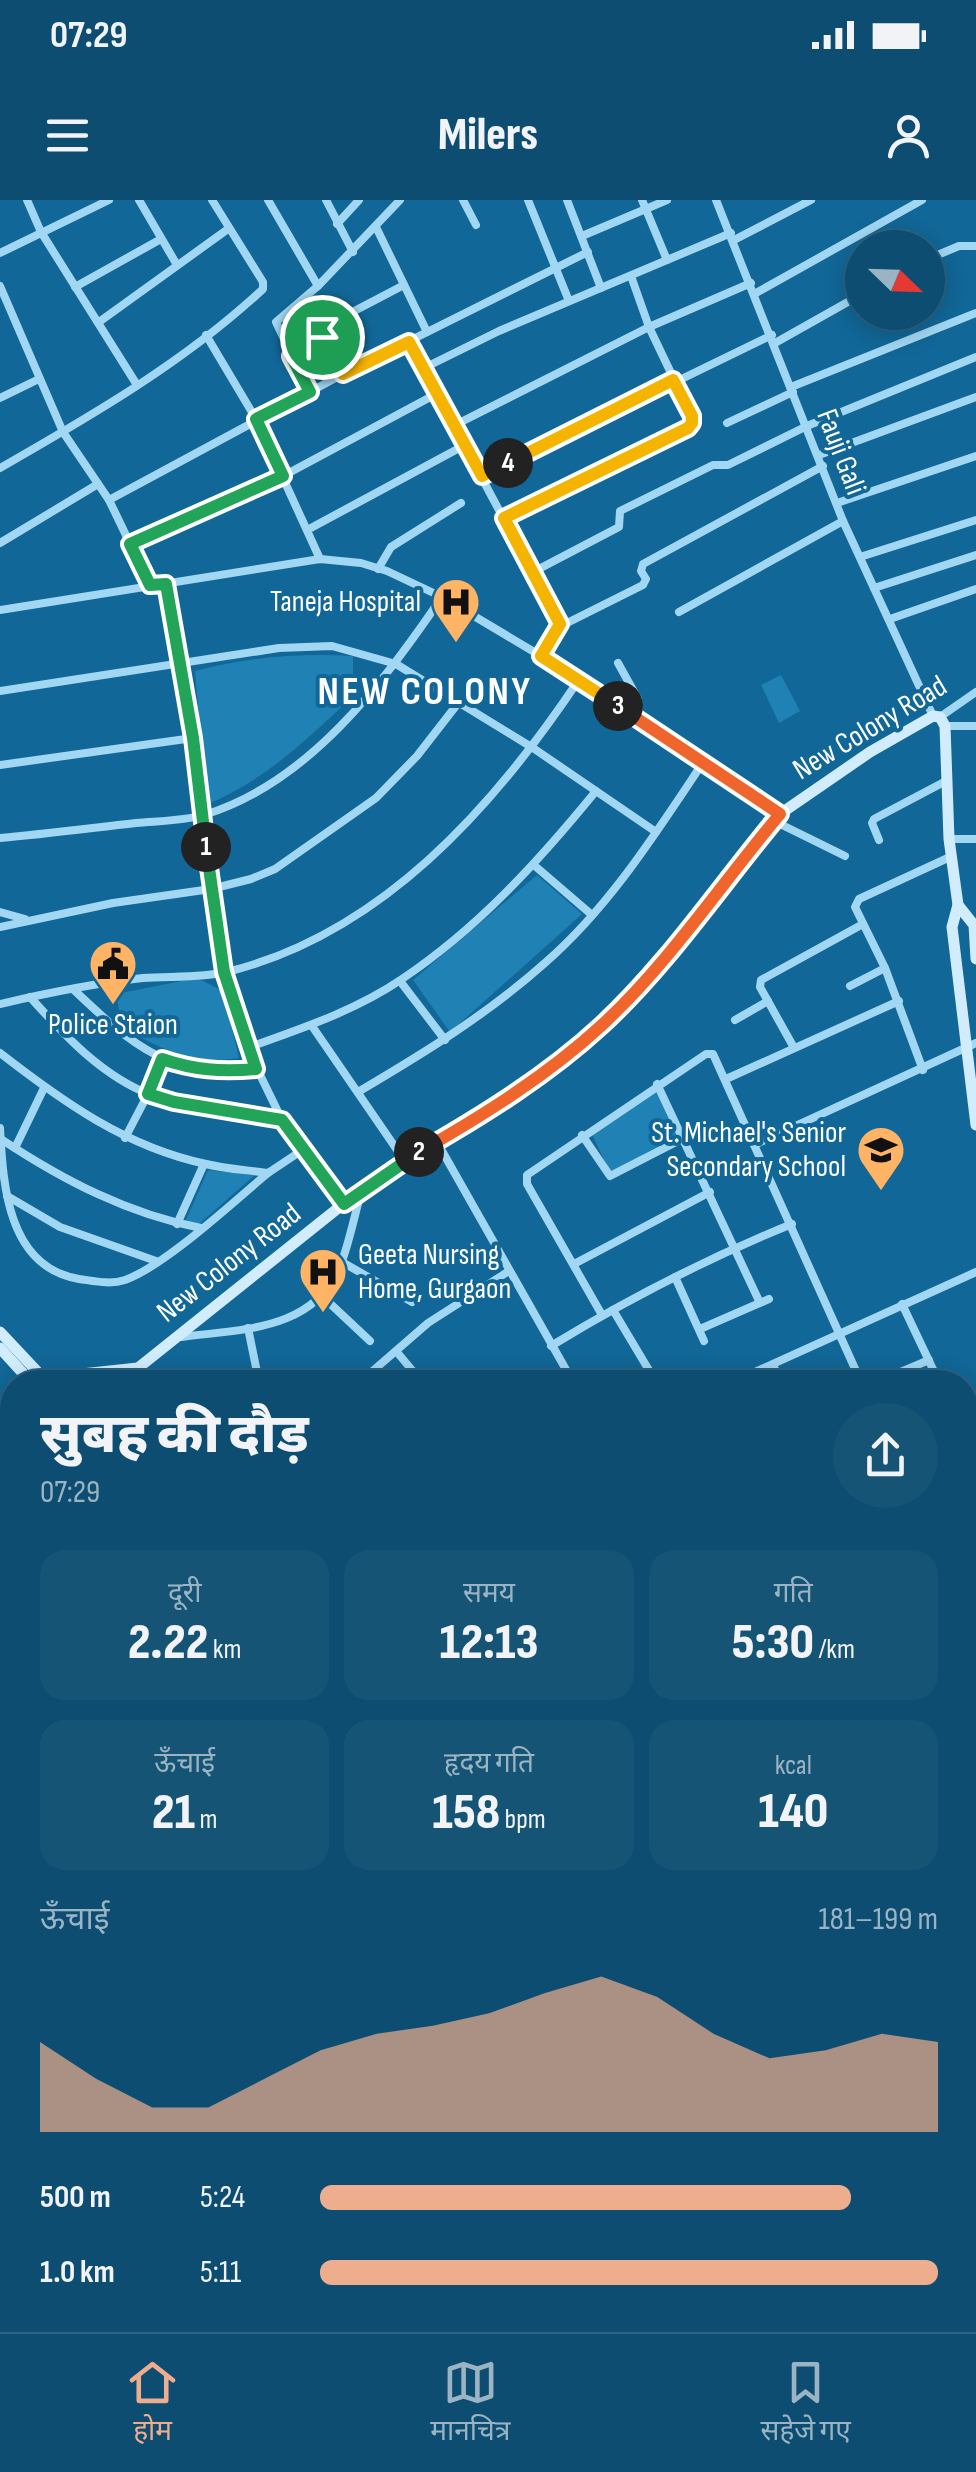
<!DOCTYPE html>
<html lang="hi">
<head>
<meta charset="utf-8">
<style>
  body { margin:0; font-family:"Sofia Sans Condensed","Noto Sans Devanagari",sans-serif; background:#165476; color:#f1f3f6; height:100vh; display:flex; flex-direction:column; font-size:38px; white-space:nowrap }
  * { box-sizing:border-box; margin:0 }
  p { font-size:32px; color:#9ab4c3 }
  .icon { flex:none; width:55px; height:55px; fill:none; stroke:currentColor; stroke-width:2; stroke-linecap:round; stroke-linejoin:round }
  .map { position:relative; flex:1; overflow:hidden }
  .panel { position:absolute; left:0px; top:1170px; width:978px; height:962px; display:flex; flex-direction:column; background:#0d4d71; border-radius:40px 40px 0 0; box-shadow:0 5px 25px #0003,0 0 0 2px #2d6484 }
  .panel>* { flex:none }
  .needle { width:65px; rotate:113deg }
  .controls { position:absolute; left:845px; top:30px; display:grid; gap:20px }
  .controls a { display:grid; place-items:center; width:100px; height:100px; border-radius:50%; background:#0d4d71; box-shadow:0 5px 25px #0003,0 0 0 2px #2d6484; font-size:50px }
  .pin { position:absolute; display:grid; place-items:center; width:85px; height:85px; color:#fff; margin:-42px; border:5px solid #fff; border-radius:50%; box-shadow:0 2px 10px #0007 }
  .km { position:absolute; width:50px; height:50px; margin:-25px; border-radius:50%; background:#222; color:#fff; font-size:28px; line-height:50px; text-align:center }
  .round { display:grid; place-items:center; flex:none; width:105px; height:105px; border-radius:52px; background:#165476 }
  .summary { display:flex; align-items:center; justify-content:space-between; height:170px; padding:0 40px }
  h1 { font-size:55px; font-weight:800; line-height:75px }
  .figures { display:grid; grid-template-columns:repeat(3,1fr); gap:15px; height:170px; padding:10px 40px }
  .figures div { display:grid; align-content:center; border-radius:25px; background:#165476; text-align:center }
  .figures b { font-size:50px; font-weight:800 }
  .figures small { font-size:28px; font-weight:400 }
  .figures p { font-size:28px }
  .chart { height:280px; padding:20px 40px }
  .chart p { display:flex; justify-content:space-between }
  .chart svg { width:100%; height:180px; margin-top:10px; fill:#eead8d; opacity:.7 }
  ul { padding:0 40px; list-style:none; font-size:32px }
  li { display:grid; grid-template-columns:160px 120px 1fr; align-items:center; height:75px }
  li i { height:25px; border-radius:12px; background:#eead8d }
  .status { display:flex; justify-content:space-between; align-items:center; height:70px; padding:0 50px; background:#0d4d71; direction:ltr }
  .status svg { height:28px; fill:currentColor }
  header { display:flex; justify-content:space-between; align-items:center; height:130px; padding:0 40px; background:#0d4d71; font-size:45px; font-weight:800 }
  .tabs { display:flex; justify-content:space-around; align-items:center; height:140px; border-top:2px solid #2d6484; background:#0d4d71; font-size:28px; color:#9ab4c3 }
  .tabs a { display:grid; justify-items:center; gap:5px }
  .tabs .current { color:#eead8d }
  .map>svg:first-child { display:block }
  .green { fill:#2081b4 }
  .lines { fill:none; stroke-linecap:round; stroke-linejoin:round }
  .street { stroke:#a2d7f3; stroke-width:8 }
  .secondary { stroke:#d1edfd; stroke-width:11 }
  .split-1-casing { stroke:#fff; stroke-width:20 }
  .split-2-casing { stroke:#fff; stroke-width:20 }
  .split-3-casing { stroke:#fff; stroke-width:20 }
  .split-4-casing { stroke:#fff; stroke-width:20 }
  .split-5-casing { stroke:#fff; stroke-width:20 }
  .split-1 { stroke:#22a559; stroke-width:12 }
  .split-2 { stroke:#22a559; stroke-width:12 }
  .split-3 { stroke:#f0652b; stroke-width:12 }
  .split-4 { stroke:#f5b400; stroke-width:12 }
  .split-5 { stroke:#f5b400; stroke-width:12 }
  .labels { text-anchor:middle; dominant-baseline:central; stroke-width:8; stroke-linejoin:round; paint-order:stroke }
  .street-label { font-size:30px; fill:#fff; stroke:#116797 }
  .poi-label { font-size:30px; fill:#fff; stroke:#116797; text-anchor:end }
  .district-label { font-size:40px; font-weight:bold; letter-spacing:2.5px; fill:#fff; stroke:#116797 }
</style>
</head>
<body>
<div class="status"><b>07:29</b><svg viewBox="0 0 49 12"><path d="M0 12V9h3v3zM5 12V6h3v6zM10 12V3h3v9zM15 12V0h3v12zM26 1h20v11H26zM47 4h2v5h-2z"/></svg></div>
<header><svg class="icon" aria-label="menu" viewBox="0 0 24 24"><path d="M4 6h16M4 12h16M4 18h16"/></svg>Milers<svg class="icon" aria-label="person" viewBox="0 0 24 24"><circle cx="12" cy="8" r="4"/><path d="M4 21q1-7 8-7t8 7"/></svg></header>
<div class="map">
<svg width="976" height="2132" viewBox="0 0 976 2132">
  <rect width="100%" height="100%" fill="#116797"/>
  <g class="green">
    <path d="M353,456V481L361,489C310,536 271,577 206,605L195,471C246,457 300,453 353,456Z"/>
    <path d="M781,475L800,511L779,523L761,485Z"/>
    <path d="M537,675L582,714L450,832L413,780Z"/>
    <path d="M197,778L223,791L239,858C191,866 151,846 111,819L119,810L116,794Z"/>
    <path d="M658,891L678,935L610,973L592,934Z"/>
    <path d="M208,970L255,975L199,1024L186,1020Z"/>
  </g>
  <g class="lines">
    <g class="street">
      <path d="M27,0L41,32L137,185"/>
      <path d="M139,0L177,65"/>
      <path d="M268,0L318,86"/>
      <path d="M326,0L353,52"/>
      <path d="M463,0L476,25"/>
      <path d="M528,0L569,101"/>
      <path d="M567,0L601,88"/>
      <path d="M642,0L667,60"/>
      <path d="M716,0L843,321L933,516"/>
      <path d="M337,24L359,0"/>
      <path d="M376,27L427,132"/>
      <path d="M582,36L667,0"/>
      <path d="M734,40L811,0"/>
      <path d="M0,53L109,0"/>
      <path d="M928,59L959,46H976"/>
      <path d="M0,86L63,232L109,300L150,385"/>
      <path d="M75,87L161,39"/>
      <path d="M756,93L922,0"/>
      <path d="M301,102L343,174"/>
      <path d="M99,122L228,29"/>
      <path d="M318,130L404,85"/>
      <path d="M206,135L256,219L320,359"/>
      <path d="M409,142L560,424L541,456"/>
      <path d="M775,143L862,94"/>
      <path d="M291,156L322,137"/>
      <path d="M424,168L499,131L731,33"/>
      <path d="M791,187L976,113"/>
      <path d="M309,192L276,122L318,86L400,0"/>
      <path d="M0,198L39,179"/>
      <path d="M727,223L793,192"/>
      <path d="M455,225L649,127L751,83"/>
      <path d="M819,255L976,197"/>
      <path d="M0,268C91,216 186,161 263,89V82L212,0"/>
      <path d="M482,276L772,135"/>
      <path d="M109,300L343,174L588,52"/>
      <path d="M837,303L976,256"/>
      <path d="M504,318L692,223V217L649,127L631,76"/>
      <path d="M309,329L465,245"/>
      <path d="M0,343L98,284"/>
      <path d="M131,344L283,276L438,193"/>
      <path d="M860,357L976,320"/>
      <path d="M378,369L391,347L461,303"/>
      <path d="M533,372L619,327L620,311L713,265H728L807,226L976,157"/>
      <path d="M165,384L193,538L224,772L247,848L282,920L344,1004"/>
      <path d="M874,388L976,355"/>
      <path d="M0,410L320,359L361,363L387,371L442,397L541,456L780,614"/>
      <path d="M679,412L843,321"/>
      <path d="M890,419L976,389"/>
      <path d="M561,426L643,385L646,379L641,371L643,364L823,266"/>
      <path d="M618,463L638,499L639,519"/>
      <path d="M0,491L279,448L332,446L396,464L533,548L656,632"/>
      <path d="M940,517L976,492"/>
      <path d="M945,526H976"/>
      <path d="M0,565L193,538"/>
      <path d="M774,621L845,656"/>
      <path d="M0,638C46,634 91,628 136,623C158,621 183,621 204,615C309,583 383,483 442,397"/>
      <path d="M949,639H976"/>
      <path d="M879,640L872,623L874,619L946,581"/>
      <path d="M535,666L592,715"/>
      <path d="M0,712L25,719"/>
      <path d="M0,727L113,703L211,689L251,679L275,669L376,598L417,556L459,502"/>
      <path d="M400,781L445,840"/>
      <path d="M850,786L885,768"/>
      <path d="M74,790C134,847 169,878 256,869"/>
      <path d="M30,797C65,836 102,876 151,895C191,911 240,913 282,920"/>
      <path d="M0,804C47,793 96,783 143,778C170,776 201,778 227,772C381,734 493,608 578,481"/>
      <path d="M735,820L768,801"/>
      <path d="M312,826L404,960"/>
      <path d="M793,846L760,787L761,780L863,724"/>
      <path d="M247,848C300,829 355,811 402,779C478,728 538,662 596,591"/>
      <path d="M0,853C63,902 126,947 206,964C226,969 248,970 268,973L304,949"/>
      <path d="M923,870L885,768L855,707L859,699L950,657"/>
      <path d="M726,879L899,801"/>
      <path d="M657,884L760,1103"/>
      <path d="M358,892C424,853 488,814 546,762C609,707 656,633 702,564"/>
      <path d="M0,928C3,986 8,1067 79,1079C94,1081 110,1085 125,1080C166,1065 233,1002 268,973"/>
      <path d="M582,935L610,976L682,939"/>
      <path d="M125,938L148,894L162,859"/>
      <path d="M1,939C63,980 128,1014 201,1028"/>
      <path d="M437,942L573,1182"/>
      <path d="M754,945L976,843"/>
      <path d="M15,948L44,888"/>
      <path d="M7,996L60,1027L156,1061"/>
      <path d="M177,1024L204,964"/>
      <path d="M342,1062L412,1102"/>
      <path d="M574,1064L710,992"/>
      <path d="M675,1077L704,1141"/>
      <path d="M322,1096L370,1141"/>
      <path d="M902,1104L939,1182"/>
      <path d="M613,1110L656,1182"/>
      <path d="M602,1115L527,984V975L706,854H713L861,1182"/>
      <path d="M248,1128L259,1182"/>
      <path d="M700,1129L769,1099"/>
      <path d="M182,1137C242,1129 315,1131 341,1064C350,1040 355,1013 362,989"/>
      <path d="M551,1146C628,1099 708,1058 792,1024"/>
      <path d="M396,1151L422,1182"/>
      <path d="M772,1165L784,1182"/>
      <path d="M360,1182L428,1123L509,1071"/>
      <path d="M472,1182L480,1179L488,1182"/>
      <path d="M733,1182L976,1072"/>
      <path d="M877,1182L929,1160"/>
      <path d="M965,1211L976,1207"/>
      <path d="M0,1213L12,1202"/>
      <path d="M965,1281L976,1277"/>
      <path d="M965,1414L976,1442"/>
      <path d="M965,1448L976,1442"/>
      <path d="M0,1462L12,1453"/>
      <path d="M0,1503L12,1495"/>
      <path d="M965,1506L976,1501"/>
      <path d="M0,1519L12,1535"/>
      <path d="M965,1527L976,1552"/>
      <path d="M965,1657L976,1680"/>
      <path d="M965,1765L976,1778"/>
      <path d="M965,1813L976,1833"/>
      <path d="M965,1863L976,1858"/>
      <path d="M0,1931L12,1942"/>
      <path d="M965,1932L976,1946"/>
      <path d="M965,2006L976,1997"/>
      <path d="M965,2018L976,2034"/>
      <path d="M965,2084L976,2100"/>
      <path d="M80,2120L88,2132"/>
      <path d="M172,2120L181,2132"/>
      <path d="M306,2120L332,2132"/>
      <path d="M543,2120L556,2132"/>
      <path d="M619,2120L630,2132"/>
      <path d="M765,2120L774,2132"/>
      <path d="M844,2120L853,2132"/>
      <path d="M902,2120L908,2130"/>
      <path d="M946,2120L954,2132"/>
      <path d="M215,2132L228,2120"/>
      <path d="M590,2132L602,2120"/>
      <path d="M874,2132L888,2120"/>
    </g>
    <g class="secondary">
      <path d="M958,705L974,725L976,759"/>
      <path d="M0,1132L47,1182"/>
      <path d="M0,1148L31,1182"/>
      <path d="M42,1182L63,1176L138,1168L362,989L551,867L603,824L651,772L780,614L870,552L933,516L940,517L945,526L949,639L958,705L952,727L976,925"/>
      <path d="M0,1354H12"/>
      <path d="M965,1371H976"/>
      <path d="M0,1372L12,1373"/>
      <path d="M965,1387H976"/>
      <path d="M965,1582L976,1576"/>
      <path d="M965,1596L976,1590"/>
      <path d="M0,2095L12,2089"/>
      <path d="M0,2112L12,2105"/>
    </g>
  </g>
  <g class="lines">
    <g class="split-1-casing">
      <path id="split-1" d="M206,647L193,538L166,384L150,385L130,344L283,276L256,219L310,192L291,156L322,137"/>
    </g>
    <g class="split-2-casing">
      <path id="split-2" d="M206,647L224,772L256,869C221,872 194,870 162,859L148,894L174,902L282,920L344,1004L419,952"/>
    </g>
    <g class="split-3-casing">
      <path id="split-3" d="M419,952C482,916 548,875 602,825C669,763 722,683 780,614L618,506"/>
    </g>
    <g class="split-4-casing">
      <path id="split-4" d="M508,263L673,180L692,216V223L688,228L504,318L560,424L541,456L618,506"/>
    </g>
    <g class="split-5-casing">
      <path id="split-5" d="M322,137L343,174L409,142L482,276L508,263"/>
    </g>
    <use href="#split-1" class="split-1"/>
    <use href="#split-2" class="split-2"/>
    <use href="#split-3" class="split-3"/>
    <use href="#split-4" class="split-4"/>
    <use href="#split-5" class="split-5"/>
  </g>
  <defs>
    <g id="hospital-pin" transform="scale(2.5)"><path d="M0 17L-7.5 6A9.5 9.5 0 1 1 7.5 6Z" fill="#ffb364" stroke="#116797"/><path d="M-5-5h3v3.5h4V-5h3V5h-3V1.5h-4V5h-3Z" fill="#111"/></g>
    <g id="civic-pin" transform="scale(2.5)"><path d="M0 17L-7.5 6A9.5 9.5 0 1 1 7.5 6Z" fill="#ffb364" stroke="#116797"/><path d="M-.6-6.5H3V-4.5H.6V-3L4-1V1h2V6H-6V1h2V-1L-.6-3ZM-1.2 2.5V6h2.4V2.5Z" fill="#111"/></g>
    <g id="school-pin" transform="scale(2.5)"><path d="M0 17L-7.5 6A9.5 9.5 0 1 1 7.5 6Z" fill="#ffb364" stroke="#116797"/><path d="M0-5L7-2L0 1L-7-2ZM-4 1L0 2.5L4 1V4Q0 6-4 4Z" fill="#111"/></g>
  </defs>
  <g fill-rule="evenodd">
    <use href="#hospital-pin" x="456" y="402"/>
    <use href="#civic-pin" x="113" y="764"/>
    <use href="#school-pin" x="881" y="950"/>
    <use href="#hospital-pin" x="323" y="1072"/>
  </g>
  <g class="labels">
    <g class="street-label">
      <text transform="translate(841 252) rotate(69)">Fauji Gali</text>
      <text transform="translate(870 528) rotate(-31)">New Colony Road</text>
      <text transform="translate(229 1063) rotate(-38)">New Colony Road</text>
    </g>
    <g class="poi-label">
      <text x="421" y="402">Taneja Hospital</text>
      <text x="113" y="825" text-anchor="middle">Police Staion</text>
      <text x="846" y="933">St. Michael's Senior<tspan x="846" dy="34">Secondary School</tspan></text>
      <text x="358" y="1055" text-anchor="start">Geeta Nursing<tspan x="358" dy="34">Home, Gurgaon</tspan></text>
    </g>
    <g class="district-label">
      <text x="425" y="492">NEW COLONY</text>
    </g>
  </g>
</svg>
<div class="controls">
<a><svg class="needle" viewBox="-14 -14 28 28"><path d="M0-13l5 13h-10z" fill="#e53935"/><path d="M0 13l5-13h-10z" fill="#9ab4c3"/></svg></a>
</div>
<div class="pin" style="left:322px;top:137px;background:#1e9e55"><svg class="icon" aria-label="arrive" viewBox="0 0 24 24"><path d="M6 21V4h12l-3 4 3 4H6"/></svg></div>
<b class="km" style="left:206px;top:647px">1</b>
<b class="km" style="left:419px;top:952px">2</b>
<b class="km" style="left:618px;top:506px">3</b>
<b class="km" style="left:508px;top:263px">4</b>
<section class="panel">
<div class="summary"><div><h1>सुबह की दौड़</h1><p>07:29</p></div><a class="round"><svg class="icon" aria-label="share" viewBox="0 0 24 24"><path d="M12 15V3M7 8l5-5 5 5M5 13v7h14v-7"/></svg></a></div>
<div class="figures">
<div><p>दूरी</p><b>2.22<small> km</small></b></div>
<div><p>समय</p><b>12:13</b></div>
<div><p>गति</p><b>5:30<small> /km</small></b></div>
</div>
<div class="figures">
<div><p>ऊँचाई</p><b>21<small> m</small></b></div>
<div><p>हृदय गति</p><b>158<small> bpm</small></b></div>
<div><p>kcal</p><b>140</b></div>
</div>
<div class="chart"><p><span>ऊँचाई</span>181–199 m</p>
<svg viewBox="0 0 160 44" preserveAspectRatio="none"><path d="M0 44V22L10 31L20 38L30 38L40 31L50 24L60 20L70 18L80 15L90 10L100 6L110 11L120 20L130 26L140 24L150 20L160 22V44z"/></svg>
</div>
<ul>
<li><b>500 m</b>5:24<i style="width:86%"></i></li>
<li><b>1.0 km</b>5:11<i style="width:100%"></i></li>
</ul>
</section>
</div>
<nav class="tabs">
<a class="current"><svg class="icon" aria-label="home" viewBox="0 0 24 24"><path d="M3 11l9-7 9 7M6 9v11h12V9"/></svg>होम</a>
<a><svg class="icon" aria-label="map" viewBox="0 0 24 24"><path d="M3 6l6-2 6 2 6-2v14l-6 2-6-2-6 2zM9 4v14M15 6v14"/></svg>मानचित्र</a>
<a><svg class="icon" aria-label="saved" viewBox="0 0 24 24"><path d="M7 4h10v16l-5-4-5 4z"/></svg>सहेजे गए</a>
</nav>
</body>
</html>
